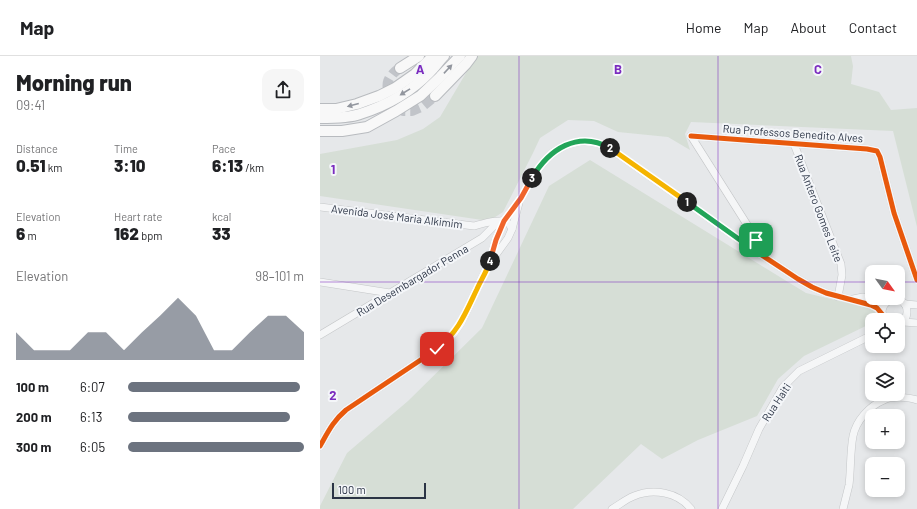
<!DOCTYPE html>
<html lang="en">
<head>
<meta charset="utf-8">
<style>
  body { margin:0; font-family:Barlow,sans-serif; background:#f6f6f6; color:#202124; height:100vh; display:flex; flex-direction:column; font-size:15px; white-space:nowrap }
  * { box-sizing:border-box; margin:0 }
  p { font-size:13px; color:#757577 }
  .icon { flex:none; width:22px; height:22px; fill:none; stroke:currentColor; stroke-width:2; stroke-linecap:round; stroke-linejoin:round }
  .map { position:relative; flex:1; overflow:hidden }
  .side { display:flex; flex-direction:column; background:#fff; width:320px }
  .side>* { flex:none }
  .needle { width:26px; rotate:123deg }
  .fabs { position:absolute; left:545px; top:209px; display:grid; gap:8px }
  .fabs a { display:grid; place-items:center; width:40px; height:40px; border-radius:8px; background:#fff; box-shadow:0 2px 6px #0003; font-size:20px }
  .scale { position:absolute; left:12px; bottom:10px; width:94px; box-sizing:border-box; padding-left:4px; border:2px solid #2b3445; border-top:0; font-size:11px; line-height:14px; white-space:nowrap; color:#2b3445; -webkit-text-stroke:3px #f4f6f9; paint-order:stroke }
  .pin { position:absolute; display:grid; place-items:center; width:34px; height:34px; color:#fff; margin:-17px; border-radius:8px; box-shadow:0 2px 6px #0006 }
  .km { position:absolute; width:20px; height:20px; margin:-10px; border-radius:50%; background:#222; color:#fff; font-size:11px; line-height:20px; text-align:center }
  .round { display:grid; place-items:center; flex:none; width:42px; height:42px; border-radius:12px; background:#f6f6f6 }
  .headline { display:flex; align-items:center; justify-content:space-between; height:68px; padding:0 16px }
  h1 { font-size:22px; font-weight:800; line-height:30px }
  .metrics { display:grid; grid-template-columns:repeat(3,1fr); gap:6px; height:68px; padding:4px 16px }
  .metrics div { display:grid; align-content:center }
  .metrics b { font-size:17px; font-weight:800 }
  .metrics small { font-size:11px; font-weight:400 }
  .metrics p { font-size:11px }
  .chart { height:112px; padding:8px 16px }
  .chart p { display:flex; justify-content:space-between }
  .chart svg { width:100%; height:72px; margin-top:4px; fill:#6c737f; opacity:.7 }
  ul { padding:0 16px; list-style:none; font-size:13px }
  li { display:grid; grid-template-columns:64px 48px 1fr; align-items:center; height:30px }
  li i { height:10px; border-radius:5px; background:#6c737f }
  header { display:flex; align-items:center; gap:24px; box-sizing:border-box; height:56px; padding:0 20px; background:#fff; border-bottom:1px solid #e0e0e0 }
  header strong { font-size:19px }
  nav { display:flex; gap:22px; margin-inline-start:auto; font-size:14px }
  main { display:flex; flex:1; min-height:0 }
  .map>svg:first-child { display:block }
  .green { fill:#d6ded6 }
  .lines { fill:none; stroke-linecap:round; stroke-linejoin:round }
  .highway-tunnel { stroke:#c1c4c9; stroke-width:10; stroke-dasharray:10 5; stroke-linecap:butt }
  .minor-casing { stroke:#c4c6c8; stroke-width:8 }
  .highway-casing { stroke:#b8bbbf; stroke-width:12 }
  .minor { stroke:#f5f6f7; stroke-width:7 }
  .highway { stroke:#f8f8f8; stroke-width:10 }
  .cycleway-casing { stroke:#f4f6f9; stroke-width:8 }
  .cycleway { stroke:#e8590c; stroke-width:5 }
  .oneway { fill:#92969e }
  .split-1-casing { stroke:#fff; stroke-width:8 }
  .split-2-casing { stroke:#fff; stroke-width:8 }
  .split-3-casing { stroke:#fff; stroke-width:8 }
  .split-4-casing { stroke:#fff; stroke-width:8 }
  .split-5-casing { stroke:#fff; stroke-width:8 }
  .split-1 { stroke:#22a559; stroke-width:5 }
  .split-2 { stroke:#f5b400; stroke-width:5 }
  .split-3 { stroke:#22a559; stroke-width:5 }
  .split-4 { stroke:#f0652b; stroke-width:5 }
  .split-5 { stroke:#f5b400; stroke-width:5 }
  .grid { fill:none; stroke:#7b2cbf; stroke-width:1; stroke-opacity:0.55 }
  .labels { text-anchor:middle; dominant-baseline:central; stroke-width:4; stroke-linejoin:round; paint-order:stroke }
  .street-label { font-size:11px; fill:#2b3445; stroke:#f4f6f9 }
  .grid-label { font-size:13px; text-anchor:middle; font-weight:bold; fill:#7b2cbf; stroke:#f4f6f9; stroke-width:4; stroke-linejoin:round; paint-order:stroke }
</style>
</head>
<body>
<header>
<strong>Map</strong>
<nav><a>Home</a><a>Map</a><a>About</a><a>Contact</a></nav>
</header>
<main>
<section class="side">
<div class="headline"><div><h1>Morning run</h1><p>09:41</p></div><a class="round"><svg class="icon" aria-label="share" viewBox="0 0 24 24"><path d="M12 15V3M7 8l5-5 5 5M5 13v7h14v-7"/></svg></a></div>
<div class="metrics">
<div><p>Distance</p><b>0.51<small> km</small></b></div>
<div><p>Time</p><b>3:10</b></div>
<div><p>Pace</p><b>6:13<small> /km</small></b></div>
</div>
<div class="metrics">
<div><p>Elevation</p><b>6<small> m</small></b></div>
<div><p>Heart rate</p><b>162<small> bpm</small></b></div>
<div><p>kcal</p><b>33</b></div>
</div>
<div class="chart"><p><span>Elevation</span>98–101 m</p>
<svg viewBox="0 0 160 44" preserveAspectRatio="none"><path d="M0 44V27L10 38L20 38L30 38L40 27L50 27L60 38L70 27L80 17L90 6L100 17L110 38L120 38L130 27L140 17L150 17L160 27V44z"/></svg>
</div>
<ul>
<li><b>100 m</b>6:07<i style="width:98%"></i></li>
<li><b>200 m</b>6:13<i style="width:92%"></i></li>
<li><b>300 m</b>6:05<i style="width:100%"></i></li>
</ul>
</section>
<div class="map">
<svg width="597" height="453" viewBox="0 0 597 453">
  <rect width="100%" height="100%" fill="#e6e8ea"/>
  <g class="green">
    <path d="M156,0H531L533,10L531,28L559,36L571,54L597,52V171L573,75L371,66L365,78L370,94L348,81L298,76L274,65L248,64L220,82L213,97L183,156L169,165L0,140V98L77,84L103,73L120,61Z"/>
    <path d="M270,104L486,237L553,253L559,263L552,264V267L484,300L458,323L437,360L378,384L342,403L321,388L253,453H0V450L27,397L88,345L162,272L229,130Z"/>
  </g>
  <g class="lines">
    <path class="highway-tunnel" d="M80,12C77,14 74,16 72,19C60,31 75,46 83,55H92L103,50L115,40"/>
    <g class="minor-casing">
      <g id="minor">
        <path d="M371,80L547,93L557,95L560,101L574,157L597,224"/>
        <path d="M371,80L433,178C436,184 436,188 434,194"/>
        <path d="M474,88L521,208L522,219L518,241"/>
        <path d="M0,151L154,170C162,168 182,161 189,168C189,168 192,173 192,173"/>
        <path d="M172,204L188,182L192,173L199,147"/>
        <path d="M0,226L70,237"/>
        <path d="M555,242L570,244"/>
        <path d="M533,243L543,241L552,242"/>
        <path d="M585,248L597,249"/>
        <path d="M565,264C552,243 588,235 587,256C587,263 583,266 578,268"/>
        <path d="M583,266L597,267"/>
        <path d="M0,279L162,182L174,170L181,165"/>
        <path d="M0,390C8,376 13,365 26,354L117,293L127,285L134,277L141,267L169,207L176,183L184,165L201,142L214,119L223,107L232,97L246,89L262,85L277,87L288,91L298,98L434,194L478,223L492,231L506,237L551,249L557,252L562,258"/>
        <path d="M292,453C299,449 306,443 314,440C333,432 358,436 371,453"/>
        <path d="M402,453L423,410L439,373L463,331L479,315L552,279"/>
        <path d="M523,453C525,445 527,437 529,429C531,413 530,396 533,380C536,365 549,350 564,344C571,340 589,341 597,344"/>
      </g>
    </g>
    <g class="highway-casing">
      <g id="highway">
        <path d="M80,12L99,0"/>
        <path d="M115,40L146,8L152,0"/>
        <path d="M0,53H16L37,48L59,40L75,32L95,18L113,0"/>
        <path d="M0,62C11,62 29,62 40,58C65,50 91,36 110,16C115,11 119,5 124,0"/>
        <path d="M0,75H22L47,71L76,55L100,40L120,21L140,0"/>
      </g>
    </g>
    <use href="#minor" class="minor"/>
    <use href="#highway" class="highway"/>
    <g class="cycleway-casing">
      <g id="cycleway">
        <path d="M371,80L547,93L557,95L560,101L574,157L597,224"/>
        <path d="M0,390C8,376 13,365 26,354L117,293L127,285L134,277L141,267L169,207L176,183L184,165L201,142L214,119L223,107L232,97L246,89L262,85L277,87L288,91L298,98L434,194L478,223L492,231L506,237L551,249L557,252L562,258"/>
      </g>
    </g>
    <use href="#cycleway" class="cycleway"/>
  </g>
  <defs><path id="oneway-solid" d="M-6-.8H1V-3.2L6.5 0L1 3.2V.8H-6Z"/></defs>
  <g class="oneway">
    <use href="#oneway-solid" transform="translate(128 13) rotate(-47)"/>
    <use href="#oneway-solid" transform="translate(85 36) rotate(148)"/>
    <use href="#oneway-solid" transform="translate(33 49) rotate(165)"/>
  </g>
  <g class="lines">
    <g class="split-1-casing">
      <path id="split-1" d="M367,146L434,194L436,189V184"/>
    </g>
    <g class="split-2-casing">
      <path id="split-2" d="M290,92L367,146"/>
    </g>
    <g class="split-3-casing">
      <path id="split-3" d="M212,122C229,93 258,74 290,92"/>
    </g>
    <g class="split-4-casing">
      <path id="split-4" d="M170,205L176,184L184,165L201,142L212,122"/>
    </g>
    <g class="split-5-casing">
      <path id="split-5" d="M117,293C139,275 145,258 157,233C161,224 167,215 170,205"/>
    </g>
    <use href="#split-1" class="split-1"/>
    <use href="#split-2" class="split-2"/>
    <use href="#split-3" class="split-3"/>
    <use href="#split-4" class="split-4"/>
    <use href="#split-5" class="split-5"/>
  </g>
  <path class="grid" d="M199,0V453M398,0V453M0,226H552M578,226H597"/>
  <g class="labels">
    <g class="street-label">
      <text transform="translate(473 77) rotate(4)">Rua Professos Benedito Alves</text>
      <text transform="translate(499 152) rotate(69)">Rua Antero Gomes Leite</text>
      <text transform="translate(77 160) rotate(7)">Avenida José Maria Alkimim</text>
      <text transform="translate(92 224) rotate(-31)">Rua Desembargador Penna</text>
      <text transform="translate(456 346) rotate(-57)">Rua Haiti</text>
    </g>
  </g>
  <g class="grid-label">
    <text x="100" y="18">A</text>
    <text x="298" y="18">B</text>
    <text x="498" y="18">C</text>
    <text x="13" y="118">1</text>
    <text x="13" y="344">2</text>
  </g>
</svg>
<div class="fabs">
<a><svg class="needle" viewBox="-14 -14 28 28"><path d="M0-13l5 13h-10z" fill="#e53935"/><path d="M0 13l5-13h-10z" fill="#757577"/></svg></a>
<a><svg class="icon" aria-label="locate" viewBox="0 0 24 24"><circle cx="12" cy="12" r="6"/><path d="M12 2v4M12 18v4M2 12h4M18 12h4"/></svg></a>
<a><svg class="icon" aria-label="layers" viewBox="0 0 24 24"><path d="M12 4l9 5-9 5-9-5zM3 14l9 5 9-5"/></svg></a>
<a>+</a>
<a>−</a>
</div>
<div class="scale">100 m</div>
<div class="pin" style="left:436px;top:184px;background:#1e9e55"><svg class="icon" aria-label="arrive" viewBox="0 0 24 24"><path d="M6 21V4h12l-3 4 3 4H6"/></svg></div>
<div class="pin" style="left:117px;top:293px;background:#d93025"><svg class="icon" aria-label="check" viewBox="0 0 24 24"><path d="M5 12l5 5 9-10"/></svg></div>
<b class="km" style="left:367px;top:146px">1</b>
<b class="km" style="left:290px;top:92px">2</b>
<b class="km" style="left:212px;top:122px">3</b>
<b class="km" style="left:170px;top:205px">4</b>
</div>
</main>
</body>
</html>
